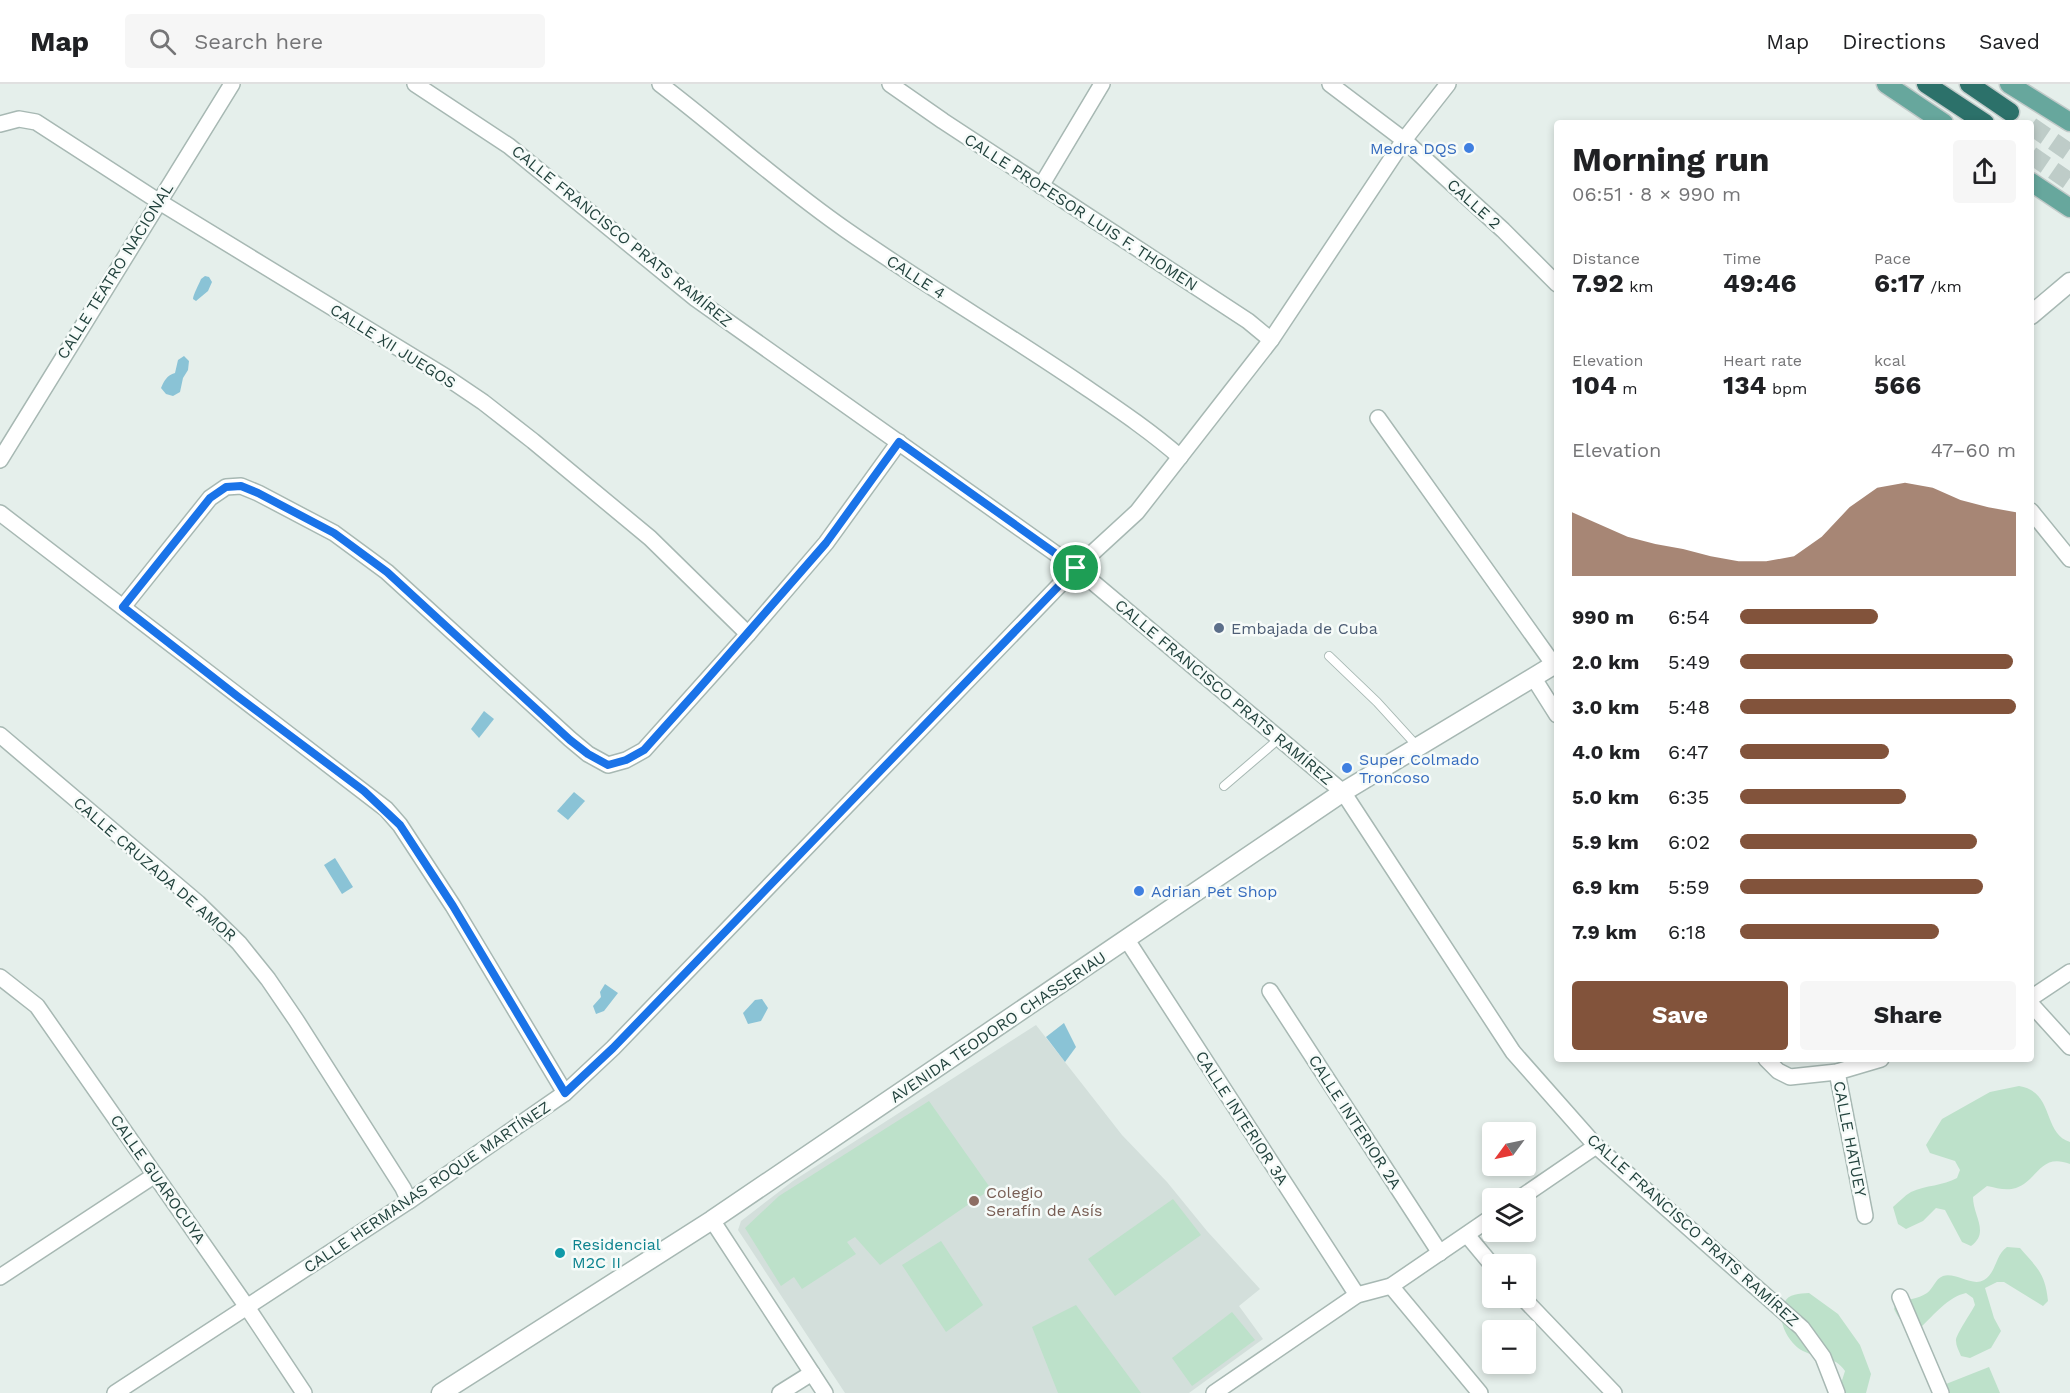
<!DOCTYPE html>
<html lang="en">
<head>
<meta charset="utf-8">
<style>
  body { margin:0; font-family:"Work Sans",sans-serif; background:#f6f6f6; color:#202124; height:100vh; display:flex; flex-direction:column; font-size:22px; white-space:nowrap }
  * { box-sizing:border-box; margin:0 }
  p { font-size:20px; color:#757577 }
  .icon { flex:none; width:33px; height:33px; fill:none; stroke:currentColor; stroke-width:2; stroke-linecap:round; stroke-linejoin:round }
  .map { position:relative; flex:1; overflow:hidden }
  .panel { position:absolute; left:1554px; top:36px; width:480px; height:942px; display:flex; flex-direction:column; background:#fff; border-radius:6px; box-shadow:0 3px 9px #0003 }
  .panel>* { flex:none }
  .needle { width:39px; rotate:237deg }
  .tools { position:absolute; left:1482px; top:1038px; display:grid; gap:12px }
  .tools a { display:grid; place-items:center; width:54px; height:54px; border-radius:6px; background:#fff; box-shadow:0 3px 9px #0003; font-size:30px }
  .pin { position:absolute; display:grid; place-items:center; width:51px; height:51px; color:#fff; margin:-26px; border:3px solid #fff; border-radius:50%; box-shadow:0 2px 6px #0007 }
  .round { display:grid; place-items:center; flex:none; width:63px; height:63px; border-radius:6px; background:#f6f6f6 }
  .head { display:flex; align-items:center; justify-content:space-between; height:102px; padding:0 18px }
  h1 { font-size:33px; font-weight:700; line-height:45px }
  .figures { display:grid; grid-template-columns:repeat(3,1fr); gap:9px; height:102px; padding:6px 18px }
  .figures div { display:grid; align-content:center }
  .figures b { font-size:26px; font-weight:700 }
  .figures small { font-size:16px; font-weight:400 }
  .figures p { font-size:16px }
  .chart { height:168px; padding:12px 18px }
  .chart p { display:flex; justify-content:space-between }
  .chart svg { width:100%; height:108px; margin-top:6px; fill:#82533b; opacity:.7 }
  .cta { display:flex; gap:12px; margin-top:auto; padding:12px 18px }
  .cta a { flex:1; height:69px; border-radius:6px; background:#82533b; color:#fff; font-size:24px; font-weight:700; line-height:69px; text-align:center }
  .cta a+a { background:#f6f6f6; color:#202124 }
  ul { padding:0 18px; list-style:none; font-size:20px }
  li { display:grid; grid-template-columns:96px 72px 1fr; align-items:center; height:45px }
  li i { height:15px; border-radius:8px; background:#82533b }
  header { display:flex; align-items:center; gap:36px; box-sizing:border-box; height:84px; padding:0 30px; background:#fff; border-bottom:2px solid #e0e0e0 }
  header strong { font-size:28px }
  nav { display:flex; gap:33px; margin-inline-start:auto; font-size:21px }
  .search { width:420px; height:54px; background:#f6f6f6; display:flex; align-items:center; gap:15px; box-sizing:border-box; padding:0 21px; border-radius:6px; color:#757577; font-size:22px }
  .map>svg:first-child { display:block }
  .built { fill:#d3dfdb }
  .green { fill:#bde1ca }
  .water { fill:#8ac3d6 }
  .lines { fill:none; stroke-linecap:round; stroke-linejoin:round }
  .motorway-tunnel { stroke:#beccc8; stroke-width:18; stroke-dasharray:18 9; stroke-linecap:butt }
  .service-casing { stroke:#a7b8b3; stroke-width:10 }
  .minor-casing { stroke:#a7b8b3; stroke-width:18 }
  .tertiary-casing { stroke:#a7b8b3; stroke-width:21 }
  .primary-casing { stroke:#c1cac9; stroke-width:21 }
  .motorway-casing { stroke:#c1cac9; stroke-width:21 }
  .service { stroke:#fff; stroke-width:8 }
  .minor { stroke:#fff; stroke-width:15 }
  .tertiary { stroke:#fff; stroke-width:18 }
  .primary { stroke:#67a79d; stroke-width:18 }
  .motorway { stroke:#2c716a; stroke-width:18 }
  .route-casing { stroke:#fff; stroke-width:12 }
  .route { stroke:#1a73e8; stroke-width:8 }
  .shop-dot { fill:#3f7fe0; stroke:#f6fbf9; stroke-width:2 }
  .service-dot { fill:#5c6f8a; stroke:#f6fbf9; stroke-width:2 }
  .education-dot { fill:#8d6e63; stroke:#f6fbf9; stroke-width:2 }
  .culture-dot { fill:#0f9aa8; stroke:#f6fbf9; stroke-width:2 }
  .labels { text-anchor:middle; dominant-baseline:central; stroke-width:5; stroke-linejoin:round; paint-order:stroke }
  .shop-label { font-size:16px; fill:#366cbe; stroke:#f6fbf9; text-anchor:start }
  .street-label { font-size:16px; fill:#22423d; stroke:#f6fbf9 }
  .service-label { font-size:16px; fill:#4e5e75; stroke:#f6fbf9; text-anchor:start }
  .education-label { font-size:16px; fill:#785e54; stroke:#f6fbf9; text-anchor:start }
  .culture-label { font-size:16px; fill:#0d838f; stroke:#f6fbf9; text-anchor:start }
</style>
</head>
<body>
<header>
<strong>Map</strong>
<div class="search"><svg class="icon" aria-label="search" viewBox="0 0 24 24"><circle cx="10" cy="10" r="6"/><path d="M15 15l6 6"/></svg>Search here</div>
<nav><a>Map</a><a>Directions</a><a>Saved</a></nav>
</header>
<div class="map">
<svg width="2070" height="1309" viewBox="0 0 2070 1309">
  <rect width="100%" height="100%" fill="#e5efeb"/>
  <path class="built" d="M1036,941L1122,1051L1167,1098L1207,1147L1260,1205L1239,1222L1263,1255L1189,1309H845L738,1146L741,1137L793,1097Z"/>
  <g class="green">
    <path d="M2019,1002C2055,1008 2042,1049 2070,1058V1080C2040,1069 2039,1095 2016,1104C2006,1107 1997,1104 1987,1102L1973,1113C1973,1132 1990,1148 1971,1162L1962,1158L1945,1126L1936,1124L1923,1137L1906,1145L1898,1140L1893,1123C1899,1118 1904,1112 1911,1108C1926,1101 1943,1102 1957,1094L1960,1086L1955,1077L1930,1069L1926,1061L1942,1035L1990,1008Z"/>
    <path d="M929,1017L991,1105L880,1181L855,1153L847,1158L856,1170L802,1205L794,1193L781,1202L745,1144L779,1112Z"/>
    <path d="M1173,1115L1201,1151L1115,1212L1088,1175Z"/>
    <path d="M941,1157L983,1221L946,1248L902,1181Z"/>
    <path d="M2007,1163L2020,1164C2038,1185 2045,1189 2048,1217L2043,1222L2004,1198H1997L1985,1204L1994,1234L2001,1247L1991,1264L1970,1274L1961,1272C1959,1267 1956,1262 1956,1257C1955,1252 1971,1229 1975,1221L1973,1214L1966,1209C1948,1213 1934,1231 1921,1243C1905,1242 1901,1239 1894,1225L1896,1218C1906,1216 1918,1215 1927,1209C1933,1205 1935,1195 1943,1192C1956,1188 1972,1203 1984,1196C1997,1188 1995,1171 2007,1163Z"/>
    <path d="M1809,1209L1838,1230L1860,1261L1871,1290L1866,1309H1838L1845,1287C1835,1271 1818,1275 1803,1267C1787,1258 1776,1235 1784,1219C1789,1209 1799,1210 1809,1209Z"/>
    <path d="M1076,1221L1141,1309H1058L1032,1243Z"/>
    <path d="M1232,1228L1255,1256L1192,1302L1172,1274Z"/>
    <path d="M1989,1283L2000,1309H1950L1946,1300Z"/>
  </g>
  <g class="water">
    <path d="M205,192L209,193L212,198L208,207L196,217L193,215C193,211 199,200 201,195Z"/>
    <path d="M184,272L189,277L188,286L183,294L180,308L173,312L166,310L161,304C164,297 167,291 175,289L178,276Z"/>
    <path d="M484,627L494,635L479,654L471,645Z"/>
    <path d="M574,708L585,717L568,736L557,727Z"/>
    <path d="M335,774L353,803L342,810L324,781Z"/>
    <path d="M605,900L618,909L604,927L596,930L593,922L601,913L600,908Z"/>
    <path d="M762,915L768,924L761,937L748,940L743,929L755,916Z"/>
    <path d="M1064,939L1076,963L1065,978L1046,953Z"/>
  </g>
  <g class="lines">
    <g class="motorway-tunnel">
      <path d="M2031,42L2070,69"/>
      <path d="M2031,71L2070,98"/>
    </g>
    <g class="service-casing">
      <g id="service">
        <path d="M1329,572L1377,618L1418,663"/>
        <path d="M1224,702L1280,654"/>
      </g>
    </g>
    <g class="minor-casing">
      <g id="minor">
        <path d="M415,0L509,62L696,215L1076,484L1343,708L1513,968L1596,1062L1802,1244L1823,1273L1837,1309"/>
        <path d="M660,0C723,48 781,101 846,146C922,199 1001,246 1078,298C1113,322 1148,345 1180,373"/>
        <path d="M890,0L943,37L1248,237L1271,256"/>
        <path d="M1330,0L1404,56L1503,146L1557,200"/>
        <path d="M0,40L19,35L36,38L158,117L446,293L483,318L533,357L650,454L748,550"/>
        <path d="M1041,102L1102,0"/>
        <path d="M1378,334L1554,581"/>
        <path d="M0,376L232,0"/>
        <path d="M2031,427L2070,475"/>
        <path d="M0,429L386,725L400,741L453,822L565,1009"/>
        <path d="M123,523L210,414L226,403L241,402L258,409L334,449L387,488L570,655L588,670L608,681L626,676L644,666L748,550L826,459L899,358"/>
        <path d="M1533,593L1557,631"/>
        <path d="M0,651L198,819L239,859L268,895L296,936L403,1104L409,1117"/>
        <path d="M1127,856L1357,1211"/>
        <path d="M0,893L37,922L247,1223L304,1309"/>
        <path d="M1270,907L1440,1169"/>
        <path d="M2031,914L2070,888"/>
        <path d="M2031,920L2070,963"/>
        <path d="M1766,975L1778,987L1790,993L1837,988L1881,975"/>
        <path d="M1837,988L1865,1132"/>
        <path d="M1520,1114L1596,1062"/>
        <path d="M712,1136L825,1309"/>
        <path d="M1467,1151L1492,1181"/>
        <path d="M0,1193L155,1091"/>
        <path d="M1391,1202L1480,1309"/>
        <path d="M1900,1213L1941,1309"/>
        <path d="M1523,1214L1614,1309"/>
        <path d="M115,1309L409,1117L565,1009L613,964L1076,484L1137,428L1271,256L1404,56L1448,0"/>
        <path d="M780,1309L812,1289"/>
        <path d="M1214,1309L1357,1211L1391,1202L1492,1133"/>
      </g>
    </g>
    <g class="tertiary-casing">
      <g id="tertiary">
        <path d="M2031,231L2070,198"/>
        <path d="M441,1309L712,1136L1343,708L1557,579"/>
      </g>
    </g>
    <g class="primary-casing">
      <g id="primary">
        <path d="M1886,0L1944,39"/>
        <path d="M2009,0L2070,38"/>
        <path d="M2031,98L2070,124"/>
      </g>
    </g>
    <g class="motorway-casing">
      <g id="motorway">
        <path d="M1926,0L1985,39"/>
        <path d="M1969,0L2010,28"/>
      </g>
    </g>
    <use href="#service" class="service"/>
    <use href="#minor" class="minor"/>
    <use href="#tertiary" class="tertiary"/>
    <use href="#primary" class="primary"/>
    <use href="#motorway" class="motorway"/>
  </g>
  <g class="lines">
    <g class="route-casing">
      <path id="route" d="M899,358L1076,484L613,964L565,1009L453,822L400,741L364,707L237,612L123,523L210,414L226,403L241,402L258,409L334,449L387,488L570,656L588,670L608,681L626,676L644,666L696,608L826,459Z"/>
    </g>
    <use href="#route" class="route"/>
  </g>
  <g class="shop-dot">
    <circle cx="1469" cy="64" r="6"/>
    <circle cx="1347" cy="684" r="6"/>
    <circle cx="1139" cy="807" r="6"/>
  </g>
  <circle class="service-dot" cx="1219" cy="544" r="6"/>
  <circle class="education-dot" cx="974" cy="1117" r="6"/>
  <circle class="culture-dot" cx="560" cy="1169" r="6"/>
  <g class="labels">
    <g class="shop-label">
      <text x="1457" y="64" text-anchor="end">Medra DQS</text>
      <text x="1359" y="675">Super Colmado<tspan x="1359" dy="18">Troncoso</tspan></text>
      <text x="1151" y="807">Adrian Pet Shop</text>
    </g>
    <g class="street-label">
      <text transform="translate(1474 120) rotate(42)">CALLE 2</text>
      <text transform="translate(1081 128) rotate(33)">CALLE PROFESOR LUIS F. THOMEN</text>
      <text transform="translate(622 152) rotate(39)">CALLE FRANCISCO PRATS RAMÍREZ</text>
      <text transform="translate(115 187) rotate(-58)">CALLE TEATRO NACIONAL</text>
      <text transform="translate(916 193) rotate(33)">CALLE 4</text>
      <text transform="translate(393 262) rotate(32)">CALLE XII JUEGOS</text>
      <text transform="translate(1224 608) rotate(40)">CALLE FRANCISCO PRATS RAMÍREZ</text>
      <text transform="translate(155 785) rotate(41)">CALLE CRUZADA DE AMOR</text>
      <text transform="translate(998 943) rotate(-34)">AVENIDA TEODORO CHASSERIAU</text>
      <text transform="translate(1242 1034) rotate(57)">CALLE INTERIOR 3A</text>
      <text transform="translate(1355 1038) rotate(57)">CALLE INTERIOR 2A</text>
      <text transform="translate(1850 1055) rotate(79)">CALLE HATUEY</text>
      <text transform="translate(158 1095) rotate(55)">CALLE GUAROCUYA</text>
      <text transform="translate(427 1103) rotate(-34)">CALLE HERMANAS ROQUE MARTÍNEZ</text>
      <text transform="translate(1693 1146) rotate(42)">CALLE FRANCISCO PRATS RAMÍREZ</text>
    </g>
    <g class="service-label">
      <text x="1231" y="544">Embajada de Cuba</text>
    </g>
    <g class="education-label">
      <text x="986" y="1108">Colegio<tspan x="986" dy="18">Serafín de Asís</tspan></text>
    </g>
    <g class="culture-label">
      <text x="572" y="1160">Residencial<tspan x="572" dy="18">M2C II</tspan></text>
    </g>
  </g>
</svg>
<div class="tools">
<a><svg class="needle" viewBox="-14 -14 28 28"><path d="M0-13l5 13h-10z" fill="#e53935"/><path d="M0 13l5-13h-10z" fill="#757577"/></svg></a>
<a><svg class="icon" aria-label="layers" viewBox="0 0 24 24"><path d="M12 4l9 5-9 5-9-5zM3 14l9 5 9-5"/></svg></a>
<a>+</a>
<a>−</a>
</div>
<div class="pin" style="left:1076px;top:484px;background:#1e9e55"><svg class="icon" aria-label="arrive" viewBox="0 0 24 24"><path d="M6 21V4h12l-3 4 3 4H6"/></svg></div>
<section class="panel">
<div class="head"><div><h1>Morning run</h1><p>06:51 · 8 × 990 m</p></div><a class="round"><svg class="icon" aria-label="share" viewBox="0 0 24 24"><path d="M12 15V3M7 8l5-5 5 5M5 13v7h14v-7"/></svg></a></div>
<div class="figures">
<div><p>Distance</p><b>7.92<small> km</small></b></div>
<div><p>Time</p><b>49:46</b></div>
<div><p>Pace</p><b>6:17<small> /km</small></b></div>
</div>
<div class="figures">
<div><p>Elevation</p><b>104<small> m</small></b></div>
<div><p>Heart rate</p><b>134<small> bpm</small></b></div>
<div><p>kcal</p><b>566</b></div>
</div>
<div class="chart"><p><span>Elevation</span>47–60 m</p>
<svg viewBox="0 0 160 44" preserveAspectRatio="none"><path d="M0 44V18L10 23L20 28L30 31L40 33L50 36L60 38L70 38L80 36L90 28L100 16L110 8L120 6L130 8L140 13L150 16L160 18V44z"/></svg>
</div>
<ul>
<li><b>990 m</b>6:54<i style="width:50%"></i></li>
<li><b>2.0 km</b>5:49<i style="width:99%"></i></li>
<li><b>3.0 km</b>5:48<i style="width:100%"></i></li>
<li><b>4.0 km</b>6:47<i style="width:54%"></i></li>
<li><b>5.0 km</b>6:35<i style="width:60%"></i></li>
<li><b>5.9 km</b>6:02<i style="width:86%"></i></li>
<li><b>6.9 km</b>5:59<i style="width:88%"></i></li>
<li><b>7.9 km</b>6:18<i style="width:72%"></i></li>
</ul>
<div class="cta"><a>Save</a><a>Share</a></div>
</section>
</div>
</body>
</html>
